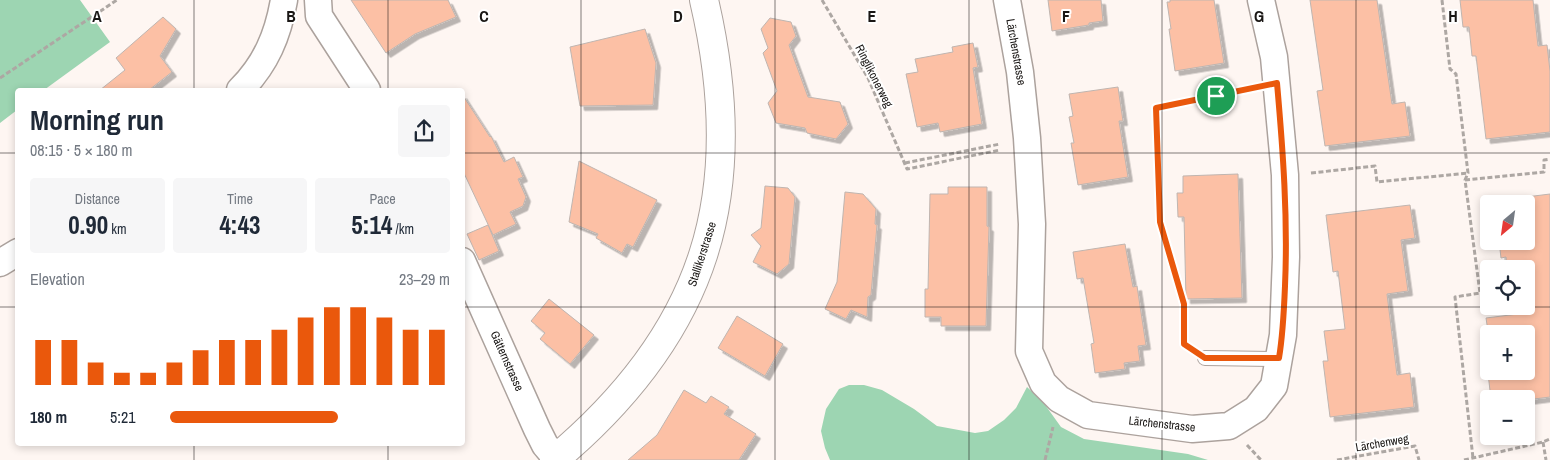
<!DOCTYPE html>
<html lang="en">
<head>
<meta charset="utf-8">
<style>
  body { margin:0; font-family:"Archivo Narrow",sans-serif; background:#f6f6f7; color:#1f2937; height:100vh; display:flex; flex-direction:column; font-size:19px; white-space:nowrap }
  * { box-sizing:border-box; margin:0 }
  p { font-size:16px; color:#747a83 }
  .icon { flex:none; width:28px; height:28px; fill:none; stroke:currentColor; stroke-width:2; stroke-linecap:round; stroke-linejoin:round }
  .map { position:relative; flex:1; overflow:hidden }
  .drawer { position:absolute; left:15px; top:88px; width:450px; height:358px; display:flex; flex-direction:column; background:#fff; border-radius:5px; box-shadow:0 2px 8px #0003 }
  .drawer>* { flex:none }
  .needle { width:32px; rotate:209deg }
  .controls { position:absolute; left:1480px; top:195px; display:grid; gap:10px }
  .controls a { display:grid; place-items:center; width:55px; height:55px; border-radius:5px; background:#fff; box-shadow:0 2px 8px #0003; font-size:25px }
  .pin { position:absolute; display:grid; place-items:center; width:42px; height:42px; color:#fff; margin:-21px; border:2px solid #fff; border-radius:50%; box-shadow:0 1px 5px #0007 }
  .round { display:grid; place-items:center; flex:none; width:52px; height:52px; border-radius:5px; background:#f6f6f7 }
  .overview { display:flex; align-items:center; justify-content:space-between; height:85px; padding:0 15px }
  h1 { font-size:28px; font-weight:700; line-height:38px }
  .stats { display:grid; grid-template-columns:repeat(3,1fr); gap:8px; height:85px; padding:5px 15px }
  .stats div { display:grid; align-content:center; border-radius:5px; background:#f6f6f7; text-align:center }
  .stats b { font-size:25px; font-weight:700 }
  .stats small { font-size:14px; font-weight:400 }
  .stats p { font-size:14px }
  .chart { height:140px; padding:10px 15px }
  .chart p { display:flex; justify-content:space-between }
  .chart svg { width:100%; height:90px; margin-top:5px; stroke:#ea580c; stroke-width:6 }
  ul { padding:0 15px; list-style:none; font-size:16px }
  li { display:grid; grid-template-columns:80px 60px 1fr; align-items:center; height:38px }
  li i { height:12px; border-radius:6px; background:#ea580c }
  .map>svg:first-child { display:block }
  .green { fill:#9dd5b2 }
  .building { fill:#fcc0a5; stroke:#bfb5b0; filter:url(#shadow) }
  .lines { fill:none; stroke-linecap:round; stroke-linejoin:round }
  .service-casing { stroke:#aca29d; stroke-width:16 }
  .minor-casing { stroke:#aca29d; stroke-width:29 }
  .secondary-casing { stroke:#aca29d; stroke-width:30 }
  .path { stroke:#ada7a3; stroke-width:3; stroke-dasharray:5 2.5; stroke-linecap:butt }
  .service { stroke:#fff; stroke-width:14 }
  .minor { stroke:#fff; stroke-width:26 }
  .secondary { stroke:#fff; stroke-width:28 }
  .route-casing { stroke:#fff; stroke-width:10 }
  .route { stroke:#ea580c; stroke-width:6 }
  .grid { fill:none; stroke:#1a1715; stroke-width:1; stroke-opacity:0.55 }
  .labels { text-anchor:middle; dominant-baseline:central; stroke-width:4; stroke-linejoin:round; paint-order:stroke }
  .street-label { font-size:12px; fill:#1a1715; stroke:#fff }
  .grid-label { font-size:16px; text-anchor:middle; font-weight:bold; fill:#1a1715; stroke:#fff; stroke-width:4; stroke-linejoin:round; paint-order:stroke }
</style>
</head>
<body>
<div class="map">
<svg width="1550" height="460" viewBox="0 0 1550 460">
  <defs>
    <filter id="shadow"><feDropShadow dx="4.5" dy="4.5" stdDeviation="0" flood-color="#0004"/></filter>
  </defs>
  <rect width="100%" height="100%" fill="#fef6f2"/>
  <g class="green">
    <path d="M0,0H80L110,42L44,90H18L17,110L0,123Z"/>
    <path d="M849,385H864L882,390L914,409L937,426L975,433L988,431L1004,420L1016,408L1027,387L1043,402L1061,427L1084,439L1188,454L1208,460H830L825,448L821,431L826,409L839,389Z"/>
  </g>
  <g class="building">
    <path d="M351,0H448L456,17L415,34L386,53Z"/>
    <path d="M1048,0H1101L1103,21L1089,23V25L1052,31Z"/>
    <path d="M1170,0H1214L1224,63L1175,71L1169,29H1171L1167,2H1170Z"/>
    <path d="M1310,0H1377L1392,104L1405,102L1410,136L1325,146L1317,91L1323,90Z"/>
    <path d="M1460,0H1533L1538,46L1547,45L1550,71V132L1486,139L1476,56H1472L1469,27H1463Z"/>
    <path d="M163,17L176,29L160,56L172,72L149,90H100L125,70L116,58Z"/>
    <path d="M770,18L791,22L796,36L789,45L808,97L840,102L848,124L836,139L807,133L805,128L776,123L768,103L777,91L763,53L768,48L761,29Z"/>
    <path d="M645,29L656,63L653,105L580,106L570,47Z"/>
    <path d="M973,43L978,67L973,68L982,124L940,132L938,123L917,127L906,74L918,72L915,59L953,52L952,47Z"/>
    <path d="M1118,87L1123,121H1119L1128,177L1078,185L1071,143H1074L1069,117L1073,116L1069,94Z"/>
    <path d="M462,94L490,137L491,136L504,162L514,157L523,177L518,179L526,197L523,206L510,212L516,224L493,235L462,169Z"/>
    <path d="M579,161L657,200L633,247L627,244L622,253L596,238L598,234L569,222Z"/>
    <path d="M1238,174L1242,298L1186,299L1184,217H1178L1177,193H1183V176Z"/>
    <path d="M765,186L788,188L795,197L789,264L777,274L753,262L761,246L751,235L761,228Z"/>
    <path d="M948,187H987V226L989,227L986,326H941V317H925V289H928L930,194H948Z"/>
    <path d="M845,192L863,194L876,209L875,224L877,225L871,295L868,297L867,317L851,310L846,319L825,309L837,282Z"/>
    <path d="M1550,194V397L1526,400V399H1491L1485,348H1489V371H1526V334H1489V338L1486,318L1526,313V269H1507L1506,257L1501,258L1499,241H1526V204H1494V201Z"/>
    <path d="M1410,205L1415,238L1401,240L1408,291L1387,294L1397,375L1410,373L1414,407L1330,417L1323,361H1328L1324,331L1345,329L1338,271L1333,272L1326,215Z"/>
    <path d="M488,225L499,251L479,260L467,234Z"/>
    <path d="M1125,244L1133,287L1137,286L1146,345L1138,346L1140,361L1124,363L1125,369L1095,373L1091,344L1094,343L1083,278L1077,279L1073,252Z"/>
    <path d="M549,299L594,335L570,364L540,339L545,333L531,321Z"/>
    <path d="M737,316L783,344L765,376L718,348Z"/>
    <path d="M684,390L706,403L711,396L729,407L724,414L756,434L739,460H628L657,435Z"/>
  </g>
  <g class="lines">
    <g class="service-casing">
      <path id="service" d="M1205,358L1279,359"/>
    </g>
    <g class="minor-casing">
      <g id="minor">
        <path d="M318,0L319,16L367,90"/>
        <path d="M1007,0L1020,72L1027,138L1032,224L1029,351L1043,383L1059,399L1088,415L1192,429L1229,426L1256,409L1274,386L1283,335L1286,257L1285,175L1274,57L1261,0"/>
        <path d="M240,90C266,64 278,35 284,0"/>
        <path d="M462,261L537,429L545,445L556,458"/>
        <path d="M0,263L18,252"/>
      </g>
    </g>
    <g class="secondary-casing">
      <path id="secondary" d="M554,460C707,332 749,193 704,0"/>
    </g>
    <g class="path">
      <path d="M822,0L868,78L907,169L1000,150"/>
      <path d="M1442,0L1450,69L1456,74L1468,173L1465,180L1480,293L1455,297L1473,458"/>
      <path d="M0,78L117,0"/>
      <path d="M905,163L1000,144"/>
      <path d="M1311,173L1375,166L1377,182L1468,173"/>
      <path d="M1465,180L1544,172V160L1550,159"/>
      <path d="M1189,348L1184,344V304L1160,222L1156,109L1249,89"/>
      <path d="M1543,442L1546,460"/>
      <path d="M1247,445L1261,460"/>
      <path d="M1045,460L1053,427"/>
      <path d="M1337,460L1415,446L1419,460"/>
      <path d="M1464,460L1543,442L1550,439"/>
    </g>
    <use href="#service" class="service"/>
    <use href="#minor" class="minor"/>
    <use href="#secondary" class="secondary"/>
  </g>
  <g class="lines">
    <g class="route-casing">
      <path id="route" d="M1277,83C1283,151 1288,218 1285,286C1284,311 1283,334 1279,358H1205L1184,344V304L1160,222L1156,108Z"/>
    </g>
    <use href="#route" class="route"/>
  </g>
  <path class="grid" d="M194,0V90M388,0V90M581,0V460M775,0V460M969,0V460M1162,0V460M1356,0V460M0,153H18M462,153H1550M0,307H18M462,307H1550M194,442V460M388,442V460"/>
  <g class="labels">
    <g class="street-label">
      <text transform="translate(1016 52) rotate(80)">Lärchenstrasse</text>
      <text transform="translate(874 76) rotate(63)">Ringlikonerweg</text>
      <text transform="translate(702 254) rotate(-72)">Stallikerstrasse</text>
      <text transform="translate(507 361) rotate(66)">Gätternstrasse</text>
      <text transform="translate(1162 424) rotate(6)">Lärchenstrasse</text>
      <text transform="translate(1382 443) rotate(-10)">Lärchenweg</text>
    </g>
  </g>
  <g class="grid-label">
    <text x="97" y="22">A</text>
    <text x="291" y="22">B</text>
    <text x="484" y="22">C</text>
    <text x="678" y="22">D</text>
    <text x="872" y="22">E</text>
    <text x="1066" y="22">F</text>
    <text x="1259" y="22">G</text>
    <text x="1453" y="22">H</text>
  </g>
</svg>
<div class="controls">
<a><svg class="needle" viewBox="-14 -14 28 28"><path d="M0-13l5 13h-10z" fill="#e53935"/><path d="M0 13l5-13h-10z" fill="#747a83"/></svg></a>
<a><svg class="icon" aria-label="locate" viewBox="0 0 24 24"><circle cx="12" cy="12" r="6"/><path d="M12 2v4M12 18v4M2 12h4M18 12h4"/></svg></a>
<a>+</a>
<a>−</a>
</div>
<div class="pin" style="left:1216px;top:96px;background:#1e9e55"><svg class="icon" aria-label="arrive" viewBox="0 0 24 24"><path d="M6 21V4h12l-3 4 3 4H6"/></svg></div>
<section class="drawer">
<div class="overview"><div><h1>Morning run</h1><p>08:15 · 5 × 180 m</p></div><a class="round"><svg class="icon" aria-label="share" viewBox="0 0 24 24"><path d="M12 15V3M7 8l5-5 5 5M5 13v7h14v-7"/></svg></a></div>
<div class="stats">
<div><p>Distance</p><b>0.90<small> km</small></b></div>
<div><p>Time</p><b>4:43</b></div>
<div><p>Pace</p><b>5:14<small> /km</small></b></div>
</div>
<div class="chart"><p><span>Elevation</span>23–29 m</p>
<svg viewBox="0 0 160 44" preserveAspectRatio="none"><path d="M5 44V22M15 44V22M25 44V33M35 44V38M45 44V38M55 44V33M65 44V27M75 44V22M85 44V22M95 44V17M105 44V11M115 44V6M125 44V6M135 44V11M145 44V17M155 44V17"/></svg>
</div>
<ul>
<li><b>180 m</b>5:21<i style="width:60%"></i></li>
</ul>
</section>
</div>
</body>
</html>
